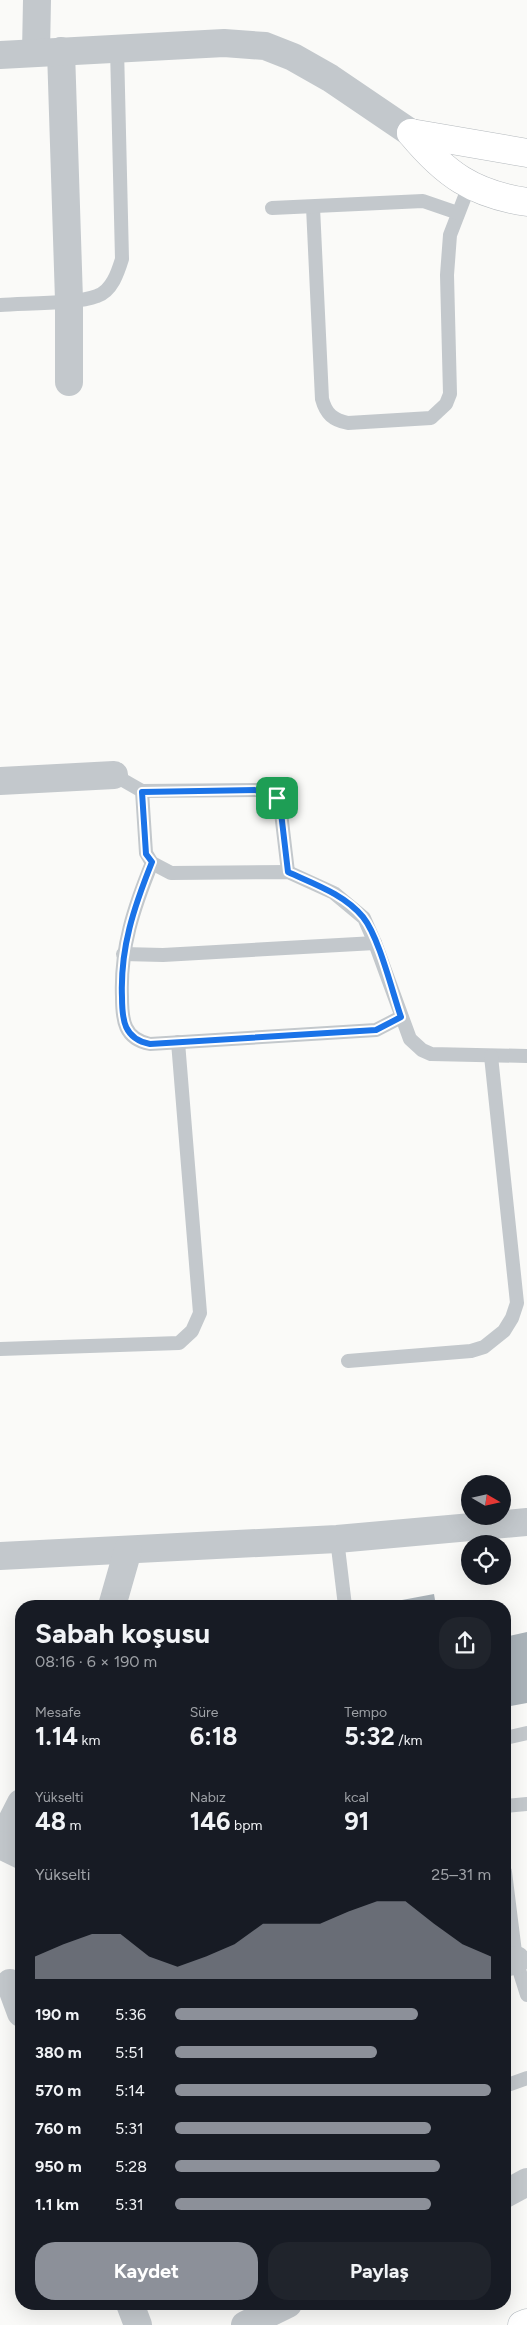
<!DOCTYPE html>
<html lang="tr">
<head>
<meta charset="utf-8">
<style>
  body { margin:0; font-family:Figtree,sans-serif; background:#20242c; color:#f1f3f6; height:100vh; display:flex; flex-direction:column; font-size:19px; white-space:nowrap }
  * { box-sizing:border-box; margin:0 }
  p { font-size:16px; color:#9ea1a6 }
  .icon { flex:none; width:28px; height:28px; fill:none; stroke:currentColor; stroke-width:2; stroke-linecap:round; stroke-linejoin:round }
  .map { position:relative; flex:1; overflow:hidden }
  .side { position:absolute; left:15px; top:1600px; width:496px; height:710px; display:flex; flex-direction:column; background:#171b24; border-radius:20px; box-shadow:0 5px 20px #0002 }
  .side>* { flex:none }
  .needle { width:32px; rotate:99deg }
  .buttons { position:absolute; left:461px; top:1475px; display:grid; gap:10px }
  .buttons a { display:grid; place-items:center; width:50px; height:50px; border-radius:50%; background:#171b24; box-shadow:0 5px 20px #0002; font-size:25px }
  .pin { position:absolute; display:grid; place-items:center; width:42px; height:42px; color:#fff; margin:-21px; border-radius:10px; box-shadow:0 2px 8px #0006 }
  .round { display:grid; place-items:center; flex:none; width:52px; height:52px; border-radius:20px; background:#20242c }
  .overview { display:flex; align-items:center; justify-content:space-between; height:85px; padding:0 20px }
  h1 { font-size:28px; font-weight:700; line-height:38px }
  .figures { display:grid; grid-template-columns:repeat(3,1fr); gap:8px; height:85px; padding:5px 20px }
  .figures div { display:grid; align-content:center }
  .figures b { font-size:25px; font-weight:700 }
  .figures small { font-size:14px; font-weight:400 }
  .figures p { font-size:14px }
  .chart { height:140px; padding:10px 20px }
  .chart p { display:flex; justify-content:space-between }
  .chart svg { width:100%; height:90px; margin-top:5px; fill:#8c9099; opacity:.7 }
  .button { display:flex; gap:10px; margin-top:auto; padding:10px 20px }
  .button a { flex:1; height:58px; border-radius:20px; background:#8c9099; color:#fff; font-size:20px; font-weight:700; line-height:58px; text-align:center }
  .button a+a { background:#20242c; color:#f1f3f6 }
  ul { padding:0 20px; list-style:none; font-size:16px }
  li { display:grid; grid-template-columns:80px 60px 1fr; align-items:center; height:38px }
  li i { height:12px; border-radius:6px; background:#8c9099 }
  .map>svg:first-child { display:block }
  .building { fill:#aab3b9 }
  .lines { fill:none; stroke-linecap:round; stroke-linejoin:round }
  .secondary-casing { stroke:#b3babf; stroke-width:29 }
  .highway-casing { stroke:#b4b9bd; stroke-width:29 }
  .lane { stroke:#c3c8cc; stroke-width:14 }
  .street { stroke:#c3c8cc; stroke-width:28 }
  .secondary { stroke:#fff; stroke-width:28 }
  .highway { stroke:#fff; stroke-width:28 }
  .route-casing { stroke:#fff; stroke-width:10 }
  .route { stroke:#1a73e8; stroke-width:6 }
</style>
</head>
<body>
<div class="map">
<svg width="527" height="2325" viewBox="0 0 527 2325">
  <rect width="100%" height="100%" fill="#fafaf8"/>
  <g class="building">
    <path d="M434,1594L436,1606H386V1603Z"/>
    <path d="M527,1632V1703L505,1707V1637Z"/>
  </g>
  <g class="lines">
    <g class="secondary-casing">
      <path id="secondary" d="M522,2325L527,2323"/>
    </g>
    <g class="highway-casing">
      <g id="highway">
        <path d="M411,133C445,174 473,194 527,202"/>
        <path d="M411,133L527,153"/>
      </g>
    </g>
    <g class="lane">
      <path d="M313,207L322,399C326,414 333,420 348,423L431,418L446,404L450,394L447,275L450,235L469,186"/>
      <path d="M272,208L423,201L458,213"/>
      <path d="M0,305C24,303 77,304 97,296C112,291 118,272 122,259L117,48"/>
      <path d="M114,775L142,791L263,790L271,793L280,804L288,872"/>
      <path d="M142,791L146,853L152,863L171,873L288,872L334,893L364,918L375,943L410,1039L422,1050L431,1054L527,1056"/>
      <path d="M152,863C134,907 120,948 122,997C122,1020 124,1039 150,1044L376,1030L401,1017"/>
      <path d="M123,954L163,955L375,943"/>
      <path d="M0,1349L179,1343L192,1331L200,1313L178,1042"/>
      <path d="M348,1361L471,1351L484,1347L504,1331L512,1318L517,1303L491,1056"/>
      <path d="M337,1539L345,1606"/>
      <path d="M505,1738L527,1733"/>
      <path d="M505,1806L527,1804"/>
      <path d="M505,1872L516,1960L527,1995"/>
      <path d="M505,2086L527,2078"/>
    </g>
    <g class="street">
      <path d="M61,51L69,300V382"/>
      <path d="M36,52L37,0"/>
      <path d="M0,55L224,43L265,46L293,57L330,78L411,133"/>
      <path d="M0,781L114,775"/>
      <path d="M0,1556L337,1539L527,1522"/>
      <path d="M112,1606L128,1550"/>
      <path d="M0,1844L21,1803"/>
      <path d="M0,1845L21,1855"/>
      <path d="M505,1963L516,1960"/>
      <path d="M10,1983L21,2013"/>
      <path d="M505,2194L527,2182"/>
      <path d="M130,2304L138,2325"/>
      <path d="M245,2325L288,2304"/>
    </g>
    <use href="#secondary" class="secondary"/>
    <use href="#highway" class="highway"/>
  </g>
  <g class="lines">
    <g class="route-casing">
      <path id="route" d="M263,790L271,793L280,804L288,872C314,884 344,894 363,917C379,937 392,991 401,1017L376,1030L150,1044C124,1039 122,1020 122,997C120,948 134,907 152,862L146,854L142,792Z"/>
    </g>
    <use href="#route" class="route"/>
  </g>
</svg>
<div class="buttons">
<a><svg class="needle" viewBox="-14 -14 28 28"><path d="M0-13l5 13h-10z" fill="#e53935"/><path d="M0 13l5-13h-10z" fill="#9ea1a6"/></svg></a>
<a><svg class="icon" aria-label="locate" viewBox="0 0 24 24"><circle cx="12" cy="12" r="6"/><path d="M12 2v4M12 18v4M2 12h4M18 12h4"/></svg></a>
</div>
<div class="pin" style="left:277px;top:798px;background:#1e9e55"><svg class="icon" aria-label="arrive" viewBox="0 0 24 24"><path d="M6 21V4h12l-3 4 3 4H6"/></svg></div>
<section class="side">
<div class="overview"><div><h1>Sabah koşusu</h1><p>08:16 · 6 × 190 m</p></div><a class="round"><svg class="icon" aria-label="share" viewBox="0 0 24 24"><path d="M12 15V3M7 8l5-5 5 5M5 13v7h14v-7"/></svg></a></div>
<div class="figures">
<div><p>Mesafe</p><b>1.14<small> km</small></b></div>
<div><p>Süre</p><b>6:18</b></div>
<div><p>Tempo</p><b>5:32<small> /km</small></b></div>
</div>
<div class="figures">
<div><p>Yükselti</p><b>48<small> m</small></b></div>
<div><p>Nabız</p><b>146<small> bpm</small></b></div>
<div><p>kcal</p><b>91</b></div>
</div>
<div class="chart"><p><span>Yükselti</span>25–31 m</p>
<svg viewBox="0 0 160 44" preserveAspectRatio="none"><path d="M0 44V33L10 27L20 22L30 22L40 33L50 38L60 33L70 27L80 17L90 17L100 17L110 11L120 6L130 6L140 17L150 27L160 33V44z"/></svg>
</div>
<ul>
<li><b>190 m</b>5:36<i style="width:77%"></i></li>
<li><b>380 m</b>5:51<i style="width:64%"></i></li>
<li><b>570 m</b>5:14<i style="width:100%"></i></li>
<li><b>760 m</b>5:31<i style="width:81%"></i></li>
<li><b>950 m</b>5:28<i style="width:84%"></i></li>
<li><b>1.1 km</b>5:31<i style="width:81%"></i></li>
</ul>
<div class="button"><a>Kaydet</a><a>Paylaş</a></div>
</section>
</div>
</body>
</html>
